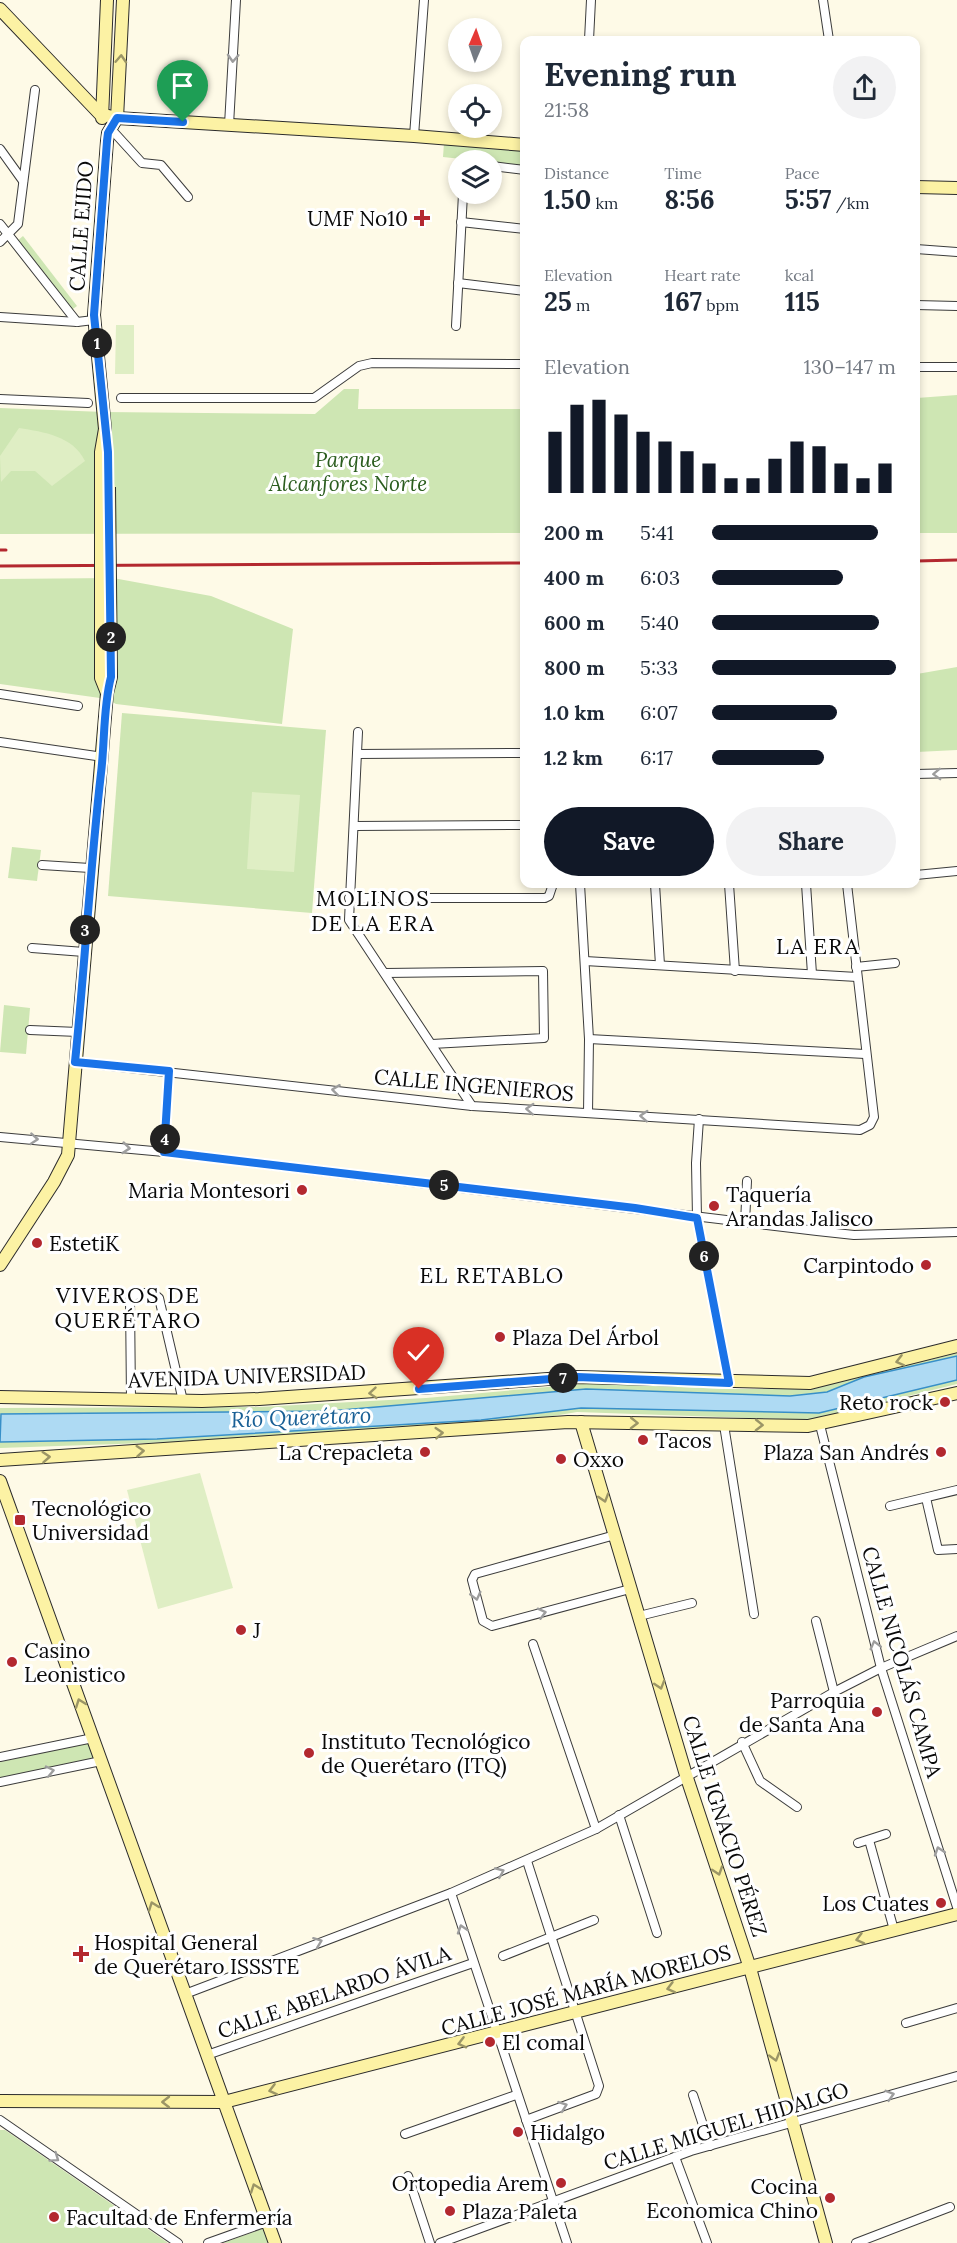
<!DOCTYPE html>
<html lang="en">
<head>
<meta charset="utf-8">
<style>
  body { margin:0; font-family:Lora,serif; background:#f2f2f3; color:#1f2937; height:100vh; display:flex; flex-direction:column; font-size:22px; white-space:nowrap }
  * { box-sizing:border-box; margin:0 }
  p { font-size:20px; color:#747a83 }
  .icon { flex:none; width:33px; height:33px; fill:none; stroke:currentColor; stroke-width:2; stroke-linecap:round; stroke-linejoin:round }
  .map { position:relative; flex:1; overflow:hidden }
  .side { position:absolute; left:520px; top:36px; width:400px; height:852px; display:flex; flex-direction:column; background:#fff; border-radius:12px; box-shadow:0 3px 9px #0003 }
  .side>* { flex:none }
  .needle { width:39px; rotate:2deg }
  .buttons { position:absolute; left:448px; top:18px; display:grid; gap:12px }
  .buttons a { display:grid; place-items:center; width:54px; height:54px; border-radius:50%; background:#fff; box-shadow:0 3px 9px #0003; font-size:30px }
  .pin { position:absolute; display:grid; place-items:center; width:51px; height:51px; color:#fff; margin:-62px -26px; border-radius:50% 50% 50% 0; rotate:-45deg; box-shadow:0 0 6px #0007 }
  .pin .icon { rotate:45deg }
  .km { position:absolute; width:30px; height:30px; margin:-15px; border-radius:50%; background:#222; color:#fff; font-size:16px; line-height:30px; text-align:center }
  .round { display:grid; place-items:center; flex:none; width:63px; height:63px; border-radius:32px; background:#f2f2f3 }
  .summary { display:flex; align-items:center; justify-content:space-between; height:102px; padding:0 24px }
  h1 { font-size:33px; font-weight:700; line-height:45px }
  .metrics { display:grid; grid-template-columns:repeat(3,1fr); gap:9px; height:102px; padding:6px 24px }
  .metrics div { display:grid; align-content:center }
  .metrics b { font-size:26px; font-weight:700 }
  .metrics small { font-size:16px; font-weight:400 }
  .metrics p { font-size:16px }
  .chart { height:168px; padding:12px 24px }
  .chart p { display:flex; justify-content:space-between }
  .chart svg { width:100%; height:108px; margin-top:6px; stroke:#111827; stroke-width:6 }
  .cta { display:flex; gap:12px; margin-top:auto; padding:12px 24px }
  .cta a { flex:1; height:69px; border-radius:36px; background:#111827; color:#fff; font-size:24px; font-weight:700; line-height:69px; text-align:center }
  .cta a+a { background:#f2f2f3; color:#1f2937 }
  ul { padding:0 24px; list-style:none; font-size:20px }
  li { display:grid; grid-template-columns:96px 72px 1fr; align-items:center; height:45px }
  li i { height:15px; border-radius:8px; background:#111827 }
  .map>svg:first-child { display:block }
  .green { fill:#cee6b3 }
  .pitch { fill:#dfeec4 }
  .water { fill:#aedaf3; stroke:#378fc8; stroke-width:1.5 }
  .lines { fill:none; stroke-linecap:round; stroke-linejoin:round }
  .street-casing { stroke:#3c3c3c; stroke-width:10 }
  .secondary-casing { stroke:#2b2b2b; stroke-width:14 }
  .street { stroke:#fff; stroke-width:8 }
  .secondary { stroke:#fcf2a4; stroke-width:12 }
  .rail { stroke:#b3282f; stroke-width:3 }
  .secondary-bridge-casing { stroke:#2b2b2b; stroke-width:14; stroke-linecap:butt }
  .secondary-bridge { stroke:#fcf2a4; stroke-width:12 }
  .oneway { stroke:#9d9d9d }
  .oneway2 { stroke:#9b9566 }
  .route-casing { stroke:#fff; stroke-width:12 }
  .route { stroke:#1a73e8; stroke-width:8 }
  .poi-dot { fill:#b3282f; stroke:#fff; stroke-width:2 }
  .labels { text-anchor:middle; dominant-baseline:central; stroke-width:6; stroke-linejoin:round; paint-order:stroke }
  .poi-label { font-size:21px; fill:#090909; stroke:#fff; text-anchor:start }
  .street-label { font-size:21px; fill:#090909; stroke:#fff }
  .park-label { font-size:21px; font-style:italic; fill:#2b5d1e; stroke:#fff }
  .neighbourhood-label { font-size:22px; letter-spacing:1.5px; fill:#090909; stroke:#fff }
  .water-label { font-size:22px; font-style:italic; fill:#195f95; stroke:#fff }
</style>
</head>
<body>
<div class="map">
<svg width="957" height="2243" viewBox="0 0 957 2243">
  <rect width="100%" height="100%" fill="#fefae7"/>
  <g class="green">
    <path d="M444,143L525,149V166L443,157Z"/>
    <path d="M23,236L77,306L70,311L16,242Z"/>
    <path d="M344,389H359L358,409H525V533L0,534V408L104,412L315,414Z"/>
    <path d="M957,395V533H917V398Z"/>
    <path d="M113,578L211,596L293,629L282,724L116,704L107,699L0,684V579Z"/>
    <path d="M957,667V750L917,752V674Z"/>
    <path d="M122,713L326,730L312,913L108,896Z"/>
    <path d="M12,847L41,850L37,881L8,878Z"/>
    <path d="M4,1005L30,1008L26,1054L0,1052Z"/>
    <path d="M957,1353V1384L810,1420L577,1412L529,1420L205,1441L0,1448V1408L259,1407L426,1398L592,1383L725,1389H812Z"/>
    <path d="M91,1742L95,1758L0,1779V1762Z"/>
    <path d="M0,2130H5L168,2243H0Z"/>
    <path d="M264,2228L270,2243H223Z"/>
  </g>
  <g class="pitch">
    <path d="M116,325H134V374H115Z"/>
    <path d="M19,428C44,432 73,436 85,461L52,486L35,471H11L1,482L0,456Z"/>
    <path d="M252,792L300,795L294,872L247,869Z"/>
    <path d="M200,1473L233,1588L158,1609L127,1490Z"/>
  </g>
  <path class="water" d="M957,1356V1380L819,1413L581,1408L481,1420L157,1439L0,1442L1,1414L330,1411L586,1389L790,1396L827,1392L864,1377Z"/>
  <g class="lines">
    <g class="street-casing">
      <g id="street">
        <path d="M823,0L829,40"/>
        <path d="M589,40L591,0"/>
        <path d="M229,125L236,0"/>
        <path d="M111,129L142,163L161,165L188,197"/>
        <path d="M414,136L424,0"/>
        <path d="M0,149L23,181"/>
        <path d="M492,166L525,170"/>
        <path d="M461,222L525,229"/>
        <path d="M0,224L77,322"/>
        <path d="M0,242L18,224L35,90"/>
        <path d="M916,249L957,252"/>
        <path d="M458,283L525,291"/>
        <path d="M916,305L957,306"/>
        <path d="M0,317L77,322L94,320"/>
        <path d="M456,326L463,194"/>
        <path d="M916,367H957"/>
        <path d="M121,398H314L359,366L372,363L525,364"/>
        <path d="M0,399L88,403"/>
        <path d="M0,694L78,706"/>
        <path d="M358,732L349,920L472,1106"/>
        <path d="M0,742L103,757"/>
        <path d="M357,754L525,753"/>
        <path d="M916,774L957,773"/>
        <path d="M354,826L525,825"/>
        <path d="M42,865L90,868"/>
        <path d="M916,875L957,871"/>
        <path d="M580,884L589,1039L588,1113"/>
        <path d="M655,884L660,965"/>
        <path d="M729,884L735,971"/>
        <path d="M806,884L812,974"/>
        <path d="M349,898H545L549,896L553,884"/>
        <path d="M32,948L84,952"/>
        <path d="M585,961L857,977"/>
        <path d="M856,967L895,963"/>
        <path d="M385,973L543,971L544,1038L432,1044"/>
        <path d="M30,1030L78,1032"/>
        <path d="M589,1039L865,1054"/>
        <path d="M75,1062L472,1106L860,1130L870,1125L874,1117L847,884"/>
        <path d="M699,1119L696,1163L697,1218L729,1383"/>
        <path d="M0,1137L164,1152L817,1231L854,1235L957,1232"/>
        <path d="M164,1152L169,1071"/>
        <path d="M745,1223L747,1181"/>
        <path d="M131,1400L130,1300C135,1291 152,1291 159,1298L183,1401"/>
        <path d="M724,1425L754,1614"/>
        <path d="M820,1425L881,1668L957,1907"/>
        <path d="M926,1498L938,1550L957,1549"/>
        <path d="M890,1506L957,1490"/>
        <path d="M615,1535L475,1574L472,1580L483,1621L492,1626L630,1589"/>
        <path d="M639,1616L692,1603"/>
        <path d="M816,1621L834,1692"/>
        <path d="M533,1644L596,1829"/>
        <path d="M742,1742L760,1781L797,1807"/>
        <path d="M0,1757L93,1738"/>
        <path d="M0,1782L101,1761"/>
        <path d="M619,1815L657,1933"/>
        <path d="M869,1840L894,1930"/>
        <path d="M858,1843L886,1834"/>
        <path d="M451,1893L567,2243"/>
        <path d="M503,1956L594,1920"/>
        <path d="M185,1994L451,1893L596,1829L834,1692L881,1668L957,1636"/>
        <path d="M906,2023L957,2008"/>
        <path d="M207,2055L473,1963"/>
        <path d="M693,2095L710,2146"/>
        <path d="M0,2120L178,2243"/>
        <path d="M526,2120L596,2094L599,2086L527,1861"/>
        <path d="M405,2134L516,2095"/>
        <path d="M675,2157L707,2243"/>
        <path d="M408,2176L430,2243"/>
        <path d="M208,2243L267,2222"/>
        <path d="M440,2243L691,2151L957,2076"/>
        <path d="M856,2243L950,2207"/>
      </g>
    </g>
    <g class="secondary-casing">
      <g id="secondary">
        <path d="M0,9L100,114L117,118L414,136L525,145"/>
        <path d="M102,118L107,0"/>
        <path d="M916,187L957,188"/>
        <path d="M105,429L94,315L107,141L108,133L117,118L123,0"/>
        <path d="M0,1265L54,1182L68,1155L107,693"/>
        <path d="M0,1397L202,1401L259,1399L577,1377L810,1383L957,1346"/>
        <path d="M581,1422L686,1775L750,1968L826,2243"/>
        <path d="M0,1460L568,1422L808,1426L957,1393"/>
        <path d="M0,1481L275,2243"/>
        <path d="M0,2101L224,2102L957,1914"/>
      </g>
    </g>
    <use href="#street" class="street"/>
    <use href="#secondary" class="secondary"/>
    <g class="rail">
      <path d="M0,550H6"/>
      <path d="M916,561L957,560"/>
      <path d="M0,566L525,563"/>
    </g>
    <g class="secondary-bridge-casing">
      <g id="secondary-bridge">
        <path d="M105,429L101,452V678L107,693"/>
        <path d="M107,693L111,677L109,487"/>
      </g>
    </g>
    <use href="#secondary-bridge" class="secondary-bridge"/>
  </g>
  <defs><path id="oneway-chevron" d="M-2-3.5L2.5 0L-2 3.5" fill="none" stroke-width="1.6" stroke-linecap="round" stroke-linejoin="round" transform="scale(1.5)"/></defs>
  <g class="oneway">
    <use href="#oneway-chevron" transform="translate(233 58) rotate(93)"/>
    <use href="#oneway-chevron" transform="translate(937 774) rotate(178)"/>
    <use href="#oneway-chevron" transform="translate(336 1090) rotate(-173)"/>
    <use href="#oneway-chevron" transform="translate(530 1109) rotate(-177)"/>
    <use href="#oneway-chevron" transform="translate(644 1116) rotate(-177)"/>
    <use href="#oneway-chevron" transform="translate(34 1139) rotate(4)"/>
    <use href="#oneway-chevron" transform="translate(126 1148) rotate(6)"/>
    <use href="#oneway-chevron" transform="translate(476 1596) rotate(76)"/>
    <use href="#oneway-chevron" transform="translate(542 1613) rotate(-15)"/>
    <use href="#oneway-chevron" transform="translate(875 1645) rotate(-104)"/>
    <use href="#oneway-chevron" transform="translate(50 1771) rotate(-12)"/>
    <use href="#oneway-chevron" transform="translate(939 1851) rotate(-108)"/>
    <use href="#oneway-chevron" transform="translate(500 1872) rotate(-23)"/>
    <use href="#oneway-chevron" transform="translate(462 1929) rotate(-108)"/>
    <use href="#oneway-chevron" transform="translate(318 1942) rotate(-21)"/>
    <use href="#oneway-chevron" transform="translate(890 2095) rotate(-16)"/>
    <use href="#oneway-chevron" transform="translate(563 2106) rotate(-20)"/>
    <use href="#oneway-chevron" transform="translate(55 2158) rotate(35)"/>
  </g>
  <g class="oneway2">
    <use href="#oneway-chevron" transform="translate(121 59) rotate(-87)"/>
    <use href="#oneway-chevron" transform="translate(900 1361) rotate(166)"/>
    <use href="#oneway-chevron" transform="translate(373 1393) rotate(175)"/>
    <use href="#oneway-chevron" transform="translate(634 1423) rotate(1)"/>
    <use href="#oneway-chevron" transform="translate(759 1425) rotate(1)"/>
    <use href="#oneway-chevron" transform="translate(439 1433) rotate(-4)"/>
    <use href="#oneway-chevron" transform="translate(140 1451) rotate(-4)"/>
    <use href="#oneway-chevron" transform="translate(46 1457) rotate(-4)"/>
    <use href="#oneway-chevron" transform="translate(604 1498) rotate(73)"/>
    <use href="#oneway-chevron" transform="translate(660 1685) rotate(73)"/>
    <use href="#oneway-chevron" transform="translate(80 1703) rotate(-110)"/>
    <use href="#oneway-chevron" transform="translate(718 1871) rotate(72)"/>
    <use href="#oneway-chevron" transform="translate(153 1906) rotate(-110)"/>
    <use href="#oneway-chevron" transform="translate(860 1939) rotate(165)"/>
    <use href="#oneway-chevron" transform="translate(671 1988) rotate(165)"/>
    <use href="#oneway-chevron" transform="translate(462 2043) rotate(166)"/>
    <use href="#oneway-chevron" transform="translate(775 2057) rotate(74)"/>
    <use href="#oneway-chevron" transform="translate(273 2090) rotate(166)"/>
    <use href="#oneway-chevron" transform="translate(166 2102) rotate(-180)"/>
    <use href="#oneway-chevron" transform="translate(255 2188) rotate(-110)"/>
  </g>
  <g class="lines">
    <g class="route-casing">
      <path id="route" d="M183,122L117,118L108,133L107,141L94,315L108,452L111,677C103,707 105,741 101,773C90,869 85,965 75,1062L169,1071L164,1152L635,1208L697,1218L729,1383L577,1377L419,1389"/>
    </g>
    <use href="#route" class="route"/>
  </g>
  <g class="poi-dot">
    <path d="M419 209h6v6h6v6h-6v6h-6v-6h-6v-6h6z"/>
    <circle cx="302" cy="1190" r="6"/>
    <circle cx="714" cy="1206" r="6"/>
    <circle cx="37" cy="1243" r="6"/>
    <circle cx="926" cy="1265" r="6"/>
    <circle cx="500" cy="1337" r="6"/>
    <circle cx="945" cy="1402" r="6"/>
    <circle cx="643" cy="1440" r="6"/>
    <circle cx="425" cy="1452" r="6"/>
    <circle cx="941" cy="1452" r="6"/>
    <circle cx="561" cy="1459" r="6"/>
    <rect x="14" y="1514" width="12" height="12" rx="3"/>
    <circle cx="241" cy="1630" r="6"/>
    <circle cx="12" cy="1662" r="6"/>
    <circle cx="877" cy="1712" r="6"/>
    <circle cx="309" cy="1753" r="6"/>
    <circle cx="941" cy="1903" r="6"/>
    <path d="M78 1945h6v6h6v6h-6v6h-6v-6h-6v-6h6z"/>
    <circle cx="490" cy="2042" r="6"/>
    <circle cx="518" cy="2132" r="6"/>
    <circle cx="561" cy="2183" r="6"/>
    <circle cx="830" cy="2198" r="6"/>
    <circle cx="450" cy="2211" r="6"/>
    <circle cx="54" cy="2217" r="6"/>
  </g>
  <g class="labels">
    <g class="poi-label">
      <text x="408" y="218" text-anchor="end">UMF No10</text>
      <text x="290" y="1190" text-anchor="end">Maria Montesori</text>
      <text x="726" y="1194">Taquería<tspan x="726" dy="24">Arandas Jalisco</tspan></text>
      <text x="49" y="1243">EstetiK</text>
      <text x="914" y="1265" text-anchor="end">Carpintodo</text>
      <text x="512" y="1337">Plaza Del Árbol</text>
      <text x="933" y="1402" text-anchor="end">Reto rock</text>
      <text x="655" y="1440">Tacos</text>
      <text x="413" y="1452" text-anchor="end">La Crepacleta</text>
      <text x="929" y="1452" text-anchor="end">Plaza San Andrés</text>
      <text x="573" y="1459">Oxxo</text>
      <text x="32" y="1508">Tecnológico<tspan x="32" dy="24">Universidad</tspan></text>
      <text x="253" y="1630">J</text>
      <text x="24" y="1650">Casino<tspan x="24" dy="24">Leonistico</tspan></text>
      <text x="865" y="1700" text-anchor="end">Parroquia<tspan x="865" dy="24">de Santa Ana</tspan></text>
      <text x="321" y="1741">Instituto Tecnológico<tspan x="321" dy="24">de Querétaro (ITQ)</tspan></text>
      <text x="929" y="1903" text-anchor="end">Los Cuates</text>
      <text x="94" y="1942">Hospital General<tspan x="94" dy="24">de Querétaro ISSSTE</tspan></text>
      <text x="502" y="2042">El comal</text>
      <text x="530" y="2132">Hidalgo</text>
      <text x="549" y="2183" text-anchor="end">Ortopedia Arem</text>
      <text x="818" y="2186" text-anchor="end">Cocina<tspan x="818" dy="24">Economica Chino</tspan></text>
      <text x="462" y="2211">Plaza Paleta</text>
      <text x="66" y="2217">Facultad de Enfermería</text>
    </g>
    <g class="street-label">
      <text transform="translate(81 226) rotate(-86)">CALLE EJIDO</text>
      <text transform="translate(474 1085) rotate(5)">CALLE INGENIEROS</text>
      <text transform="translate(247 1376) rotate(-2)">AVENIDA UNIVERSIDAD</text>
      <text transform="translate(902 1662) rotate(74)">CALLE NICOLÁS CAMPA</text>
      <text transform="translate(725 1826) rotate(72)">CALLE IGNACIO PÉREZ</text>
      <text transform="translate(586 1990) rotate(-15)">CALLE JOSÉ MARÍA MORELOS</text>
      <text transform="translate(334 1992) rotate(-19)">CALLE ABELARDO ÁVILA</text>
      <text transform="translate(726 2126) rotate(-17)">CALLE MIGUEL HIDALGO</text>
    </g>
    <g class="park-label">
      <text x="348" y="459">Parque<tspan x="348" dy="24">Alcanfores Norte</tspan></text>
    </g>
    <g class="neighbourhood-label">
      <text x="373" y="898">MOLINOS<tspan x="373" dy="25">DE LA ERA</tspan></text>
      <text x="818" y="946">LA ERA</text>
      <text x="492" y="1275">EL RETABLO</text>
      <text x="128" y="1295">VIVEROS DE<tspan x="128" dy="25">QUERÉTARO</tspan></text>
    </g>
    <g class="water-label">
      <text transform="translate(301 1417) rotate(-2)">Río Querétaro</text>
    </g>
  </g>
</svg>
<div class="buttons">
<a><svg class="needle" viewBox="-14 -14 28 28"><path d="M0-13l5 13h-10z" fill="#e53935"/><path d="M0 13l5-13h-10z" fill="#747a83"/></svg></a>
<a><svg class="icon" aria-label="locate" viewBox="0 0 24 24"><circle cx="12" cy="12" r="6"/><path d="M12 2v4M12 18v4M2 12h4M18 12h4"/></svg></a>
<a><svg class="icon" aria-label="layers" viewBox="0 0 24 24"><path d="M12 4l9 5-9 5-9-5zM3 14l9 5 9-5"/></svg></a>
</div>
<div class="pin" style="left:183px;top:122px;background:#1e9e55"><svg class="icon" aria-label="arrive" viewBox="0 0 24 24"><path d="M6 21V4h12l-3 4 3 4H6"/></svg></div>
<div class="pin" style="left:419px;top:1389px;background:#d93025"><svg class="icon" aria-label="check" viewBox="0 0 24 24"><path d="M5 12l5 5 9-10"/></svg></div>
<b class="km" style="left:97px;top:343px">1</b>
<b class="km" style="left:111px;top:637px">2</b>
<b class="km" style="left:85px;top:930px">3</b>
<b class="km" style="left:165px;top:1139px">4</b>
<b class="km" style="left:444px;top:1185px">5</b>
<b class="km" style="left:704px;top:1256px">6</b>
<b class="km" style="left:563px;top:1378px">7</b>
<section class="side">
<div class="summary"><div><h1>Evening run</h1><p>21:58</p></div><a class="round"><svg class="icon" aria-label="share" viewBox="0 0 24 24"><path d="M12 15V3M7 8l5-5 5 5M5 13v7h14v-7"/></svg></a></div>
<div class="metrics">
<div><p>Distance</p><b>1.50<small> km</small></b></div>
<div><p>Time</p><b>8:56</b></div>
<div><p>Pace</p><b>5:57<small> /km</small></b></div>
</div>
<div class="metrics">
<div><p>Elevation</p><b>25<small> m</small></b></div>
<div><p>Heart rate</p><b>167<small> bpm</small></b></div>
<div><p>kcal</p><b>115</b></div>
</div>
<div class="chart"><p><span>Elevation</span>130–147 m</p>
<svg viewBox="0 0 160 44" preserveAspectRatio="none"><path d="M5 44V19M15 44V8M25 44V6M35 44V12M45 44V19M55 44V23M65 44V27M75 44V32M85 44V38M95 44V38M105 44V30M115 44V23M125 44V25M135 44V32M145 44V38M155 44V32"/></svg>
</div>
<ul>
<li><b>200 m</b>5:41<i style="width:90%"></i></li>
<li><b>400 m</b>6:03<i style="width:71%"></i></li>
<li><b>600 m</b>5:40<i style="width:91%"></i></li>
<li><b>800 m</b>5:33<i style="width:100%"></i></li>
<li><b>1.0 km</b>6:07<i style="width:68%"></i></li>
<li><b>1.2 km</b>6:17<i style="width:61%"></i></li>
</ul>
<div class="cta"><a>Save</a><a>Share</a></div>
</section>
</div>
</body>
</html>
